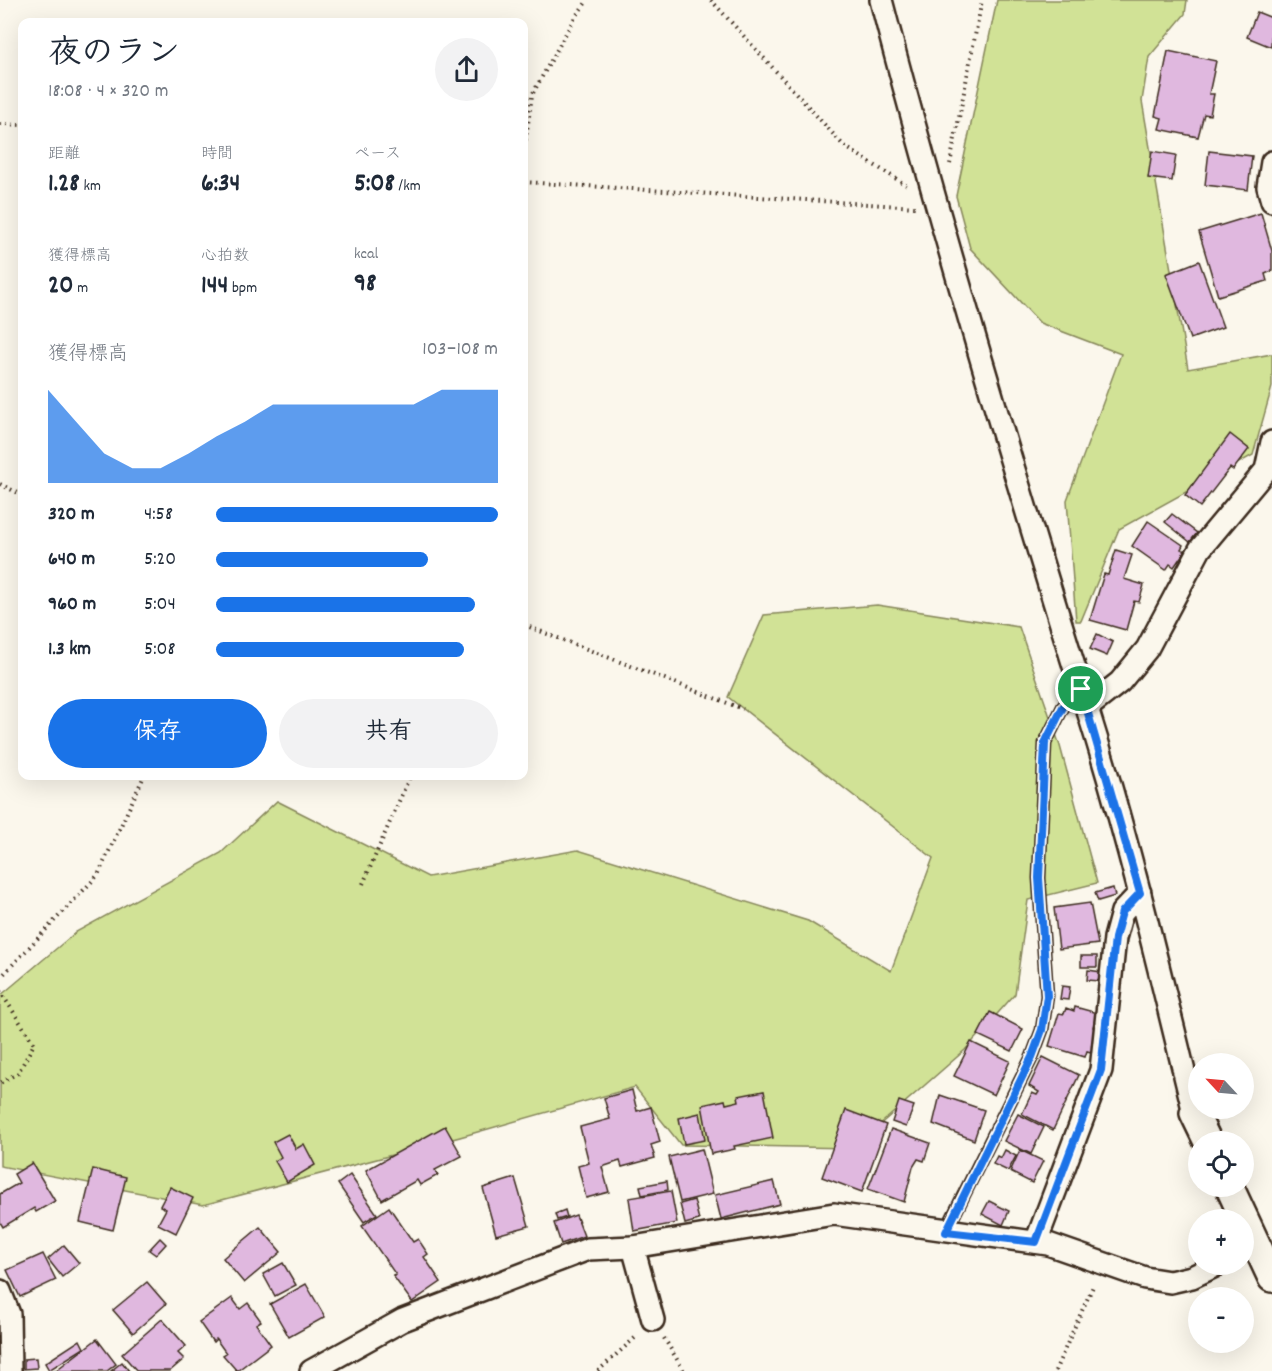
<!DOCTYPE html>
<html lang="ja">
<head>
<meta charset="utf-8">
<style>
  body { margin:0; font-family:Dekko,"Klee One",sans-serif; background:#f2f2f3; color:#1f2937; height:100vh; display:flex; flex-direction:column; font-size:22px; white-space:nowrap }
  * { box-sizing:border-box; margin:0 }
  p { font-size:20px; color:#747a83 }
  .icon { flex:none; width:33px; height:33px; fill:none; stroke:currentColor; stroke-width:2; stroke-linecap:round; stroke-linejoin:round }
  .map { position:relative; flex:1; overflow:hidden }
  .details { position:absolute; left:18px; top:18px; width:510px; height:762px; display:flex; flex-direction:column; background:#fff; border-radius:12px; box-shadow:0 6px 24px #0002 }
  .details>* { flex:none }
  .needle { width:39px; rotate:296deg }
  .buttons { position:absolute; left:1188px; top:1053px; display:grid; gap:12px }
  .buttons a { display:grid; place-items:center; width:66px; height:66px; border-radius:50%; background:#fff; box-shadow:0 6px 24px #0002; font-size:30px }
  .pin { position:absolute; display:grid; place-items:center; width:51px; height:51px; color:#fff; margin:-26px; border:3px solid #fff; border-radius:50%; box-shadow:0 2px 6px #0007 }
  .round { display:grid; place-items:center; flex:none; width:63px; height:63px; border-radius:32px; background:#f2f2f3 }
  .headline { display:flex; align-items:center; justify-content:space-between; height:102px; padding:0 30px }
  h1 { font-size:33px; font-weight:800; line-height:45px }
  .metrics { display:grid; grid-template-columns:repeat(3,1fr); gap:9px; height:102px; padding:6px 30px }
  .metrics div { display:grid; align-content:center }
  .metrics b { font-size:26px; font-weight:800 }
  .metrics small { font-size:16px; font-weight:400 }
  .metrics p { font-size:16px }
  .chart { height:168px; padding:12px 30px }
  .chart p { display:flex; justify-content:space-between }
  .chart svg { width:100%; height:108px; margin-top:6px; fill:#1a73e8; opacity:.7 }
  .action { display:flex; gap:12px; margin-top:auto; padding:12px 30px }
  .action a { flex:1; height:69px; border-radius:36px; background:#1a73e8; color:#fff; font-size:24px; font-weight:800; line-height:69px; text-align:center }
  .action a+a { background:#f2f2f3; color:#1f2937 }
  ul { padding:0 30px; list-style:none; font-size:20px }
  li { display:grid; grid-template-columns:96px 72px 1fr; align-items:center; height:45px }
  li i { height:15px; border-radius:8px; background:#1a73e8 }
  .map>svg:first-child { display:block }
  .green { fill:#d1e296; stroke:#86865a; stroke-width:1.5 }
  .building { fill:#e0b8df; stroke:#3b2a1e; stroke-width:1.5 }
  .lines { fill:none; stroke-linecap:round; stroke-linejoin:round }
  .service-casing { stroke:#3b2a1e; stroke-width:15 }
  .minor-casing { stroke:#3b2a1e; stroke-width:26 }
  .tertiary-casing { stroke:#3b2a1e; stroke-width:32 }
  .path { stroke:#3b2a1e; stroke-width:4; stroke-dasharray:1.5 4.5; stroke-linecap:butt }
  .service { stroke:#fbf7ec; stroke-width:10 }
  .minor { stroke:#fbf7ec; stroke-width:21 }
  .tertiary { stroke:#fbf7ec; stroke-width:27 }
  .route-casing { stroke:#fff; stroke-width:12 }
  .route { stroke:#1a73e8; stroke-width:8 }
</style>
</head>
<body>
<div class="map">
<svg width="1272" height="1371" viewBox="0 0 1272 1371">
  <rect width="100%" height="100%" fill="#fbf7ec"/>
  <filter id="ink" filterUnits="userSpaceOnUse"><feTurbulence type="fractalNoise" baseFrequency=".0167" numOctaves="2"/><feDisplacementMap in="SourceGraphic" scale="12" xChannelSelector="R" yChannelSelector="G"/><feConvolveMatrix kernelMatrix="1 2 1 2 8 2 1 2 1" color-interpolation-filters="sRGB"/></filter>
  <g filter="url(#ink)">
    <g class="green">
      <path d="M997,0H1187L1185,14L1149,57L1142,101L1188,369L1272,354V387L1253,455L1119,529L1081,621H1076L1067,500L1121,354L1040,323L970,248L956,196Z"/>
      <path d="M877,605L1019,627L1060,746L1097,883L1028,900L1015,994L965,1050L853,1148L681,1145L635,1087L460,1137L203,1205L0,1166V996L76,932L221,853L277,801L428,877L578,850L808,921L891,971L933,858L728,697L764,615Z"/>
    </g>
    <g class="building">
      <path d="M1257,12L1272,18L1271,47L1247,37Z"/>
      <path d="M1168,51L1216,61L1209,94H1214L1210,115L1204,114L1198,137L1159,129L1162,118L1155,116Z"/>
      <path d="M1152,151L1176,155L1172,181L1148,178Z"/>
      <path d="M1209,151L1252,156L1248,190L1205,185Z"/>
      <path d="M1261,213L1272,251V271L1265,274L1267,281L1218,296L1199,232Z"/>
      <path d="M1199,261L1223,327L1190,339L1166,274Z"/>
      <path d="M1230,434L1249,449L1233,470L1230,468L1200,507L1185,495Z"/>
      <path d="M1172,514L1197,533L1190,542L1165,522Z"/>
      <path d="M1148,521L1183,545L1181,549L1185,551L1174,567L1170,564L1166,570L1132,546Z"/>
      <path d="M1116,550L1132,555L1124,579L1144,585L1139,602L1134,601L1126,630L1090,620L1104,574L1108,575Z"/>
      <path d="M1097,634L1113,642L1107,656L1090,649Z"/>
      <path d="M1113,888L1115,896L1098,901L1095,893Z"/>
      <path d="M1090,903L1098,944L1059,949L1054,908Z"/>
      <rect x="1081" y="956" width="16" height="11"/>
      <path d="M1088,970L1101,972L1100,981L1087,980Z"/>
      <path d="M1062,986L1070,987L1068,1000L1060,999Z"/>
      <path d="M1075,1007L1097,1013L1093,1027L1098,1029L1091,1052L1087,1051L1085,1057L1049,1046L1059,1013L1064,1014L1066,1008L1074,1011Z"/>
      <path d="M990,1012L1023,1029L1012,1051L978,1035Z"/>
      <path d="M971,1042L1010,1061L994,1095L954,1076Z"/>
      <path d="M1043,1057L1079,1075L1053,1130L1022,1114L1032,1093L1037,1095L1039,1092L1029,1086Z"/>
      <path d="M632,1090L637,1111L651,1107L660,1142L651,1145L655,1158L622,1167L620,1161L602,1167L609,1192L586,1198L578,1166L589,1163L580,1127L610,1119L604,1098Z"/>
      <path d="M764,1091L773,1138L734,1146L735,1149L711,1154L702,1105L725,1100L726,1104L739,1101L738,1096Z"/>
      <path d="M940,1095L984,1110L974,1140L933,1124Z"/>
      <path d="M899,1101L914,1106L906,1127L892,1122Z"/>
      <path d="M846,1110L886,1125L862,1192L822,1177Z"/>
      <path d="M700,1113L705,1140L684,1144L679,1118Z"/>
      <path d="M1018,1114L1044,1127L1031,1154L1004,1141Z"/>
      <path d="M445,1126L462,1156L435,1170L438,1175L420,1185L417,1180L382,1200L366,1170Z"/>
      <path d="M891,1129L930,1143L924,1161L918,1159L913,1167L904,1202L868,1189Z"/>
      <path d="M288,1134L296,1149L304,1144L315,1165L287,1182L275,1161L281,1157L273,1142Z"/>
      <path d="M702,1149L713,1194L680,1202L669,1157Z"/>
      <path d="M1005,1150L1016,1156L1008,1171L993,1164L997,1156L1001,1158Z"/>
      <path d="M1020,1150L1043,1161L1032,1183L1010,1172Z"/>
      <path d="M32,1163L55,1201L36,1212L34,1208L3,1227L0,1222V1194L19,1183L14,1174Z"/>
      <path d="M93,1169L126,1177L113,1230L80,1222Z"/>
      <path d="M350,1175L377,1214L364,1222L338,1184Z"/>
      <path d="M515,1178L529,1226L496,1235L483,1188Z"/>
      <path d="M667,1181L668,1190L642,1195L640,1186Z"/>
      <path d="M774,1181L780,1204L721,1219L715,1195Z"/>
      <path d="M170,1187L193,1198L176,1233L158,1224L166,1209L160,1206Z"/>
      <path d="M671,1191L677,1223L634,1231L629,1198Z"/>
      <path d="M694,1200L699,1220L685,1224L680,1204Z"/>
      <path d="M989,1201L1009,1211L1003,1225L982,1214Z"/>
      <path d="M389,1207L413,1242L418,1239L428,1254L424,1257L441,1282L412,1302L393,1276L396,1275L362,1226Z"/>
      <path d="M565,1210L567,1217L557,1220L555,1214Z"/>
      <path d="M576,1215L584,1236L561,1244L554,1223Z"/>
      <path d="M260,1227L281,1252L244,1283L223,1258Z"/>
      <path d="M160,1238L166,1244L156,1255L149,1250Z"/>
      <path d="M64,1245L79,1263L62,1277L48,1259Z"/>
      <path d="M43,1254L56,1280L20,1297L7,1270Z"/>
      <path d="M283,1263L296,1285L275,1296L263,1274Z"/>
      <path d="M147,1282L166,1304L133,1333L113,1310Z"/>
      <path d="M306,1284L325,1317L289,1337L270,1304Z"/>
      <path d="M232,1298L240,1309L248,1303L261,1321L256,1324L271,1345L237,1371L223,1355L226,1353L216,1339L213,1342L199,1322Z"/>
      <path d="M162,1319L186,1346L178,1353L184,1359L170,1371H137L122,1354Z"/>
      <path d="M97,1339L116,1364L107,1371H55Z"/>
      <path d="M80,1340L84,1348L49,1370L45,1363Z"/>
      <path d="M36,1358L37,1368L24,1369V1359Z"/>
      <path d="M122,1362L129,1371H111Z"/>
    </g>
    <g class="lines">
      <g class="service-casing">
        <path id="service" d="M946,1231L1032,1057L1042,1030L1047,996L1039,878L1045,743L1063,707L1081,689"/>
      </g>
      <g class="minor-casing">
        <g id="minor">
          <path d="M881,0C943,238 1014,474 1087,708C1129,841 1161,977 1194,1113"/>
          <path d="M1272,162L1268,187L1272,201"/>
          <path d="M1087,708L1120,682L1147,649L1200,549L1266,470L1272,442"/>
          <path d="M1036,1242L1101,1070L1115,938L1122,912L1140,893"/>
          <path d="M633,1247L653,1320"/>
          <path d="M0,1291L9,1314L10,1371"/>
          <path d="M311,1371L403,1320L588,1249L633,1247L834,1214L1048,1244L1145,1278L1170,1282L1192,1277L1219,1264"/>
        </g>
      </g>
      <g class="tertiary-casing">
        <g id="tertiary">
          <path d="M1194,1113L1208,1142"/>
          <path d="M1229,1186L1272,1278"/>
        </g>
      </g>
      <g class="path">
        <path d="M711,0L844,146L906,185"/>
        <path d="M0,124L22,125"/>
        <path d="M524,152L532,95L575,17L588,0"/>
        <path d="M950,164L982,0"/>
        <path d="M524,182L915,207"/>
        <path d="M0,484L22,495"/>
        <path d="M524,625L743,709"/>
        <path d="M363,884L410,776"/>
        <path d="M0,978L98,875L144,776"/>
        <path d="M0,991L34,1044L18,1073L0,1083"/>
        <path d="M664,1338L684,1371"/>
        <path d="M598,1371L637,1336"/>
        <path d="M1055,1371L1094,1284"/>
      </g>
      <use href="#service" class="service"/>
      <use href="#minor" class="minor"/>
      <use href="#tertiary" class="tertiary"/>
    </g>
  </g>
  <g class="lines" filter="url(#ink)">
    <g class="route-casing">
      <path id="route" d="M1081,689L1140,893L1122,912L1115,938L1101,1070L1036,1242L946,1232L1032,1057L1042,1030L1047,996L1039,878L1045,743L1063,707Z"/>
    </g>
    <use href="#route" class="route"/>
  </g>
</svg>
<div class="buttons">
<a><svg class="needle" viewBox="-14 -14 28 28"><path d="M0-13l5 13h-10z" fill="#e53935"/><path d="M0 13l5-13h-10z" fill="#747a83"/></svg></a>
<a><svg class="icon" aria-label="locate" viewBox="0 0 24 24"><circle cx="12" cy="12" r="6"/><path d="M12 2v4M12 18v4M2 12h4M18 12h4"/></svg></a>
<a>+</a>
<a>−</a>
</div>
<div class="pin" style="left:1081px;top:689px;background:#1e9e55"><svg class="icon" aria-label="arrive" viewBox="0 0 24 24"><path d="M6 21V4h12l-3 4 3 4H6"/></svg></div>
<section class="details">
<div class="headline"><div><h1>夜のラン</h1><p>18:08 · 4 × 320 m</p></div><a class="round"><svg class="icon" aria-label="share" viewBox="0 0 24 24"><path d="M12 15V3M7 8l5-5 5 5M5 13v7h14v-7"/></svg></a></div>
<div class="metrics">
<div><p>距離</p><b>1.28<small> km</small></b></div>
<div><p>時間</p><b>6:34</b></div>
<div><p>ペース</p><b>5:08<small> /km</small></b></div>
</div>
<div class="metrics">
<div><p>獲得標高</p><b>20<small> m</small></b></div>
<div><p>心拍数</p><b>144<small> bpm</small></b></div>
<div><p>kcal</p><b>98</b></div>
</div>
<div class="chart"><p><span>獲得標高</span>103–108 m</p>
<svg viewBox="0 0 160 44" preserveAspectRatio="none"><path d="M0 44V6L10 19L20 32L30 38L40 38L50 32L60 25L70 19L80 12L90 12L100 12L110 12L120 12L130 12L140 6L150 6L160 6V44z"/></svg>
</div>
<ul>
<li><b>320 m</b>4:58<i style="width:100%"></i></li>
<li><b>640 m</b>5:20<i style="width:75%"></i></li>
<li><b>960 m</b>5:04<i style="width:92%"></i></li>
<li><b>1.3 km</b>5:08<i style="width:88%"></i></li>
</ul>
<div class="action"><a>保存</a><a>共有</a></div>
</section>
</div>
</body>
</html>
